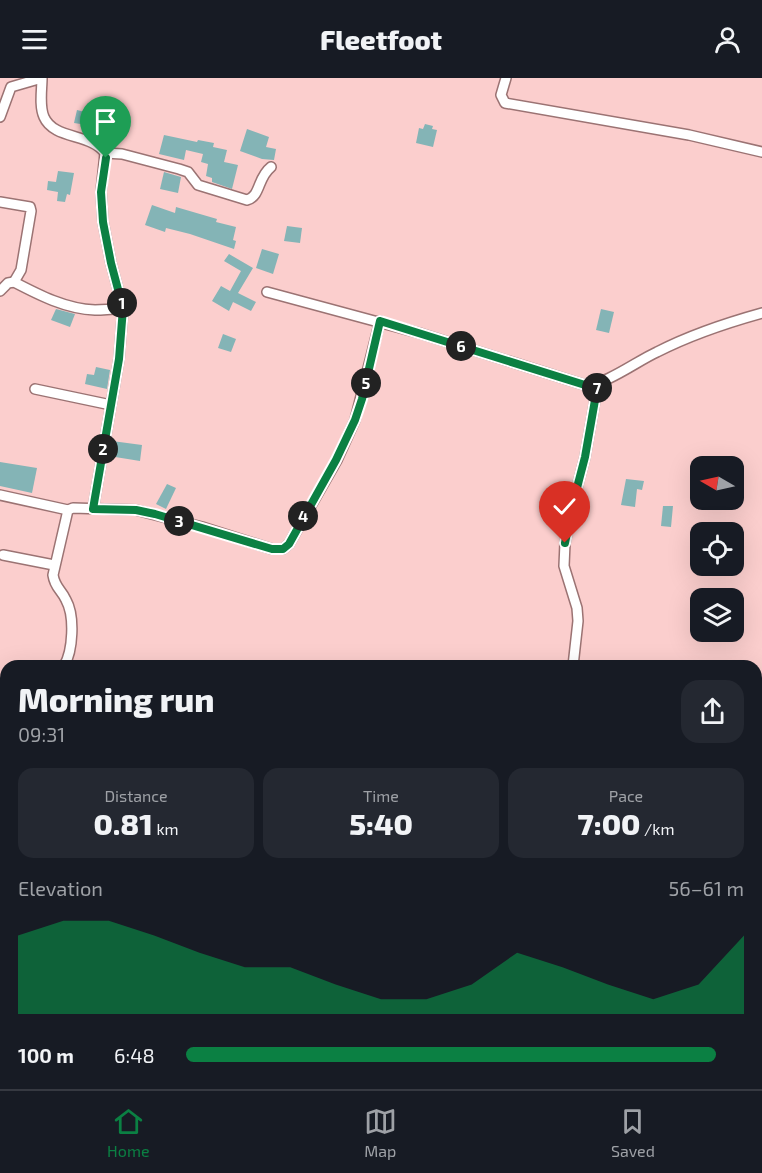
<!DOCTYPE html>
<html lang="en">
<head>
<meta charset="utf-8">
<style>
  body { margin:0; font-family:"Exo 2",sans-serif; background:#242831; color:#f1f3f6; height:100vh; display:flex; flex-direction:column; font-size:22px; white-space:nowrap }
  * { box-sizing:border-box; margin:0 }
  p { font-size:20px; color:#9ea1a6 }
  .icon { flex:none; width:33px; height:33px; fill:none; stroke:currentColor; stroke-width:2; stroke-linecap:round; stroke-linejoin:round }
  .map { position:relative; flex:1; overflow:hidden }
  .panel { position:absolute; left:0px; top:582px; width:762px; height:429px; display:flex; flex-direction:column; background:#171b24; border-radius:18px 18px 0 0; box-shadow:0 6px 24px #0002 }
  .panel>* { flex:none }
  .needle { width:39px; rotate:279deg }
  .fabs { position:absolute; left:690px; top:378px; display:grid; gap:12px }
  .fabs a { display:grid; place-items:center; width:54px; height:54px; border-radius:12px; background:#171b24; box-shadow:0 6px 24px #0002; font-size:30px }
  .pin { position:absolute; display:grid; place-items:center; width:51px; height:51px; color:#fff; margin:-62px -26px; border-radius:50% 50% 50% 0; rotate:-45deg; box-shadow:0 0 6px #0007 }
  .pin .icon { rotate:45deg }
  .km { position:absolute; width:30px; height:30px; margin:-15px; border-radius:50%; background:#222; color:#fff; font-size:16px; line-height:30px; text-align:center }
  .round { display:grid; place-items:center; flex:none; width:63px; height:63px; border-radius:18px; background:#242831 }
  .head { display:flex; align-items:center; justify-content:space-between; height:102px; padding:0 18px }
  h1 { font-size:33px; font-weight:800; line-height:45px }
  .figures { display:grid; grid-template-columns:repeat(3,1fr); gap:9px; height:102px; padding:6px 18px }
  .figures div { display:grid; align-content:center; border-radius:15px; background:#242831; text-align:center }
  .figures b { font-size:30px; font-weight:800 }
  .figures small { font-size:16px; font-weight:400 }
  .figures p { font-size:16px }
  .chart { height:168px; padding:12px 18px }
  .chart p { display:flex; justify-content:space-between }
  .chart svg { width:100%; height:108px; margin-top:6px; fill:#0b8043; opacity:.7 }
  ul { padding:0 18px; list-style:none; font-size:20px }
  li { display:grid; grid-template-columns:96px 72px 1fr; align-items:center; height:45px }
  li i { height:15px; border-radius:8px; background:#0b8043 }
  header { display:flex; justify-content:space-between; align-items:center; height:78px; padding:0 18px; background:#171b24; font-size:27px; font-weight:800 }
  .tabs { display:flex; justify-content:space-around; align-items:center; height:84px; border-top:2px solid #363941; background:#171b24; font-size:16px; color:#9ea1a6 }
  .tabs a { display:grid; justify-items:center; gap:3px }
  .tabs .current { color:#0b8043 }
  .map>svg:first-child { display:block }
  .building { fill:#84b4b6 }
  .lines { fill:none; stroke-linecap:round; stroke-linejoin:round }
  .street-casing { stroke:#9b7373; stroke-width:12 }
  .path { stroke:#967776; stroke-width:1.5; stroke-dasharray:6 3; stroke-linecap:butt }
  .street { stroke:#fff; stroke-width:9 }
  .route-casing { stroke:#fff; stroke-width:12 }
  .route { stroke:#0b8043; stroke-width:8 }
</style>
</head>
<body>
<header><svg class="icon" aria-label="menu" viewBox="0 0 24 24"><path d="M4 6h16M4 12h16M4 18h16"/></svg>Fleetfoot<svg class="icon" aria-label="person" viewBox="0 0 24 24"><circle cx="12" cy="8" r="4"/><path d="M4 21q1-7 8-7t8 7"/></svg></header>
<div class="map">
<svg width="762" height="1011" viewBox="0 0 762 1011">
  <rect width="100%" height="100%" fill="#fbcecd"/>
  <g class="building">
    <path d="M77,32L89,35L87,47L74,45Z"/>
    <path d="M425,46L433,48L432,51L437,52L433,69L416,65L419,50L423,51Z"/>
    <path d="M247,51L269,59L266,69L276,71L274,82L262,81L240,73Z"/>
    <path d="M164,57L197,64L198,62L214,65L213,69L227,72L224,84L238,87L232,111L212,104V100L206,98L208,86L201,84L203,76L186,72L184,82L159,76Z"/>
    <path d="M58,93L74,95L70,117L67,116L65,124L57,123L58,114L47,112L48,103L56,104Z"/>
    <path d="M164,94L181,99L178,115L160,111Z"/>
    <path d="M152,127L175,135L176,129L217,141L216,144L236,149L233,162L236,163L234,171L190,156L166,150L165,154L145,147Z"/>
    <path d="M287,148L302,150L300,165L284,163Z"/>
    <path d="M262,171L279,176L273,196L256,190Z"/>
    <path d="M229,176L253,190L238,215L256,224L251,233L233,224L229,233L212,223L221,208L230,213L241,193L224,183Z"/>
    <path d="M56,231L75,236L70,249L51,242Z"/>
    <path d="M601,231L614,234L609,255L596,252Z"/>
    <path d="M223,256L236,261L231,274L218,270Z"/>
    <path d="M96,289L110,292L107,311L85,306L87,296L94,297Z"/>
    <path d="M112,363L142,367L140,383L109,378Z"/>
    <path d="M0,384L37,390L32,415L0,408Z"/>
    <path d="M626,401L644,403L642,412L637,411L635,429L621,427Z"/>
    <path d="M167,406L176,410L166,431L156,426Z"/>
    <path d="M663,428H673L671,449L661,448Z"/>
  </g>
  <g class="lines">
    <g class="street-casing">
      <g id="street">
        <path d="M506,0L501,17L505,25L689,57L762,74"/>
        <path d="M0,39L11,9L42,0C42,11 39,28 44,39C54,62 91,55 105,75L101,114L103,144L111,185L123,230L119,281L93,431"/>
        <path d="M105,75L122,76L179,91L188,94L198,107L247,122C261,118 257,100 271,89"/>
        <path d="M0,124L30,129L31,133L21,192L14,204"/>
        <path d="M0,213L8,205L14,204C39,217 66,231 95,232C104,232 114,231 123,230"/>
        <path d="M267,214L419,255L585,307C606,307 637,283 657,274C690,257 726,245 762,235"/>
        <path d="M35,311L111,327"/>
        <path d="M0,417L68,432"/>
        <path d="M3,477L54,487"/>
        <path d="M64,588C73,573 75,538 66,522C61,511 55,510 53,497L68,432L73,430L136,432L202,449L272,471H283L289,466L337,382L355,342L380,243"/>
        <path d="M573,588L578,543L577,530L564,488L565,465L572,429L585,379L598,305"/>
        <path d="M0,613L6,614"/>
        <path d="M0,761L6,728"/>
        <path d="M756,763L762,769"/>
        <path d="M0,783L6,786"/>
        <path d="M0,959L6,945"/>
      </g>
    </g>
    <g class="path">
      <path d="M0,970L6,973"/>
      <path d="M79,1005L91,1011"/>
    </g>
    <use href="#street" class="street"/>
  </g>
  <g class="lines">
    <g class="route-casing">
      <path id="route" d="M106,80L101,114L103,144L111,185L123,230L119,281L93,431L136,432L155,436L272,471H283L289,466L336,382L355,342L362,321L380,243L585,307L598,305L585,379L572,429L565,465"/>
    </g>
    <use href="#route" class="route"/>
  </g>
</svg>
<div class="fabs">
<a><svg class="needle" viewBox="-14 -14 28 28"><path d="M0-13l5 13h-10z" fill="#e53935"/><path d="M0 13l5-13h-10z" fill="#9ea1a6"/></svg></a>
<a><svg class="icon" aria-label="locate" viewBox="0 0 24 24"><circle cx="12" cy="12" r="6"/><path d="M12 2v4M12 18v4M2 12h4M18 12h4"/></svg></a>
<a><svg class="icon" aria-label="layers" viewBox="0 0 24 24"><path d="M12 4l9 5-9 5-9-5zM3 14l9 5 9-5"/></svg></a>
</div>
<div class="pin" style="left:106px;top:80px;background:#1e9e55"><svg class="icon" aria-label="arrive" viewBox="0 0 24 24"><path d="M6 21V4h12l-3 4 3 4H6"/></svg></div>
<div class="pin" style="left:565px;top:465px;background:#d93025"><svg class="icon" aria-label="check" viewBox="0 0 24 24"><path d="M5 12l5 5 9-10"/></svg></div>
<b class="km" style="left:122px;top:225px">1</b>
<b class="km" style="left:103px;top:371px">2</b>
<b class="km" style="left:179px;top:443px">3</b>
<b class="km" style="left:303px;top:438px">4</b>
<b class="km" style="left:366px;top:305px">5</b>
<b class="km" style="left:461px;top:268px">6</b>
<b class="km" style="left:597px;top:310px">7</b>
<section class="panel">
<div class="head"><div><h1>Morning run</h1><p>09:31</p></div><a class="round"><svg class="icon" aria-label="share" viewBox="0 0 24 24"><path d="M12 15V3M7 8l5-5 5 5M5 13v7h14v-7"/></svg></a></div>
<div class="figures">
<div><p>Distance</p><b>0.81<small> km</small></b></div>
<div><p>Time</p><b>5:40</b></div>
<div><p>Pace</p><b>7:00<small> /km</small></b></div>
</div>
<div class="chart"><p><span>Elevation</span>56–61 m</p>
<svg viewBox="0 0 160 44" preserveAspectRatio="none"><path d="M0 44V12L10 6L20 6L30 12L40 19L50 25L60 25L70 32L80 38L90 38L100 32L110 19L120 25L130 32L140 38L150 32L160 12V44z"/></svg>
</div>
<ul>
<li><b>100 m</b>6:48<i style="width:95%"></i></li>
</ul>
</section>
</div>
<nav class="tabs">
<a class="current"><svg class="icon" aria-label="home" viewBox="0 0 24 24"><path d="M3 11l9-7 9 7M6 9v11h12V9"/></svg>Home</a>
<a><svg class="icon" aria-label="map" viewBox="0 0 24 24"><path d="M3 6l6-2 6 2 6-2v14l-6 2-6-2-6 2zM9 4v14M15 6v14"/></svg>Map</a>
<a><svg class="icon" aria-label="saved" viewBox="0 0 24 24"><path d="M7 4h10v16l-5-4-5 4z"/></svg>Saved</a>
</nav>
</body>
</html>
